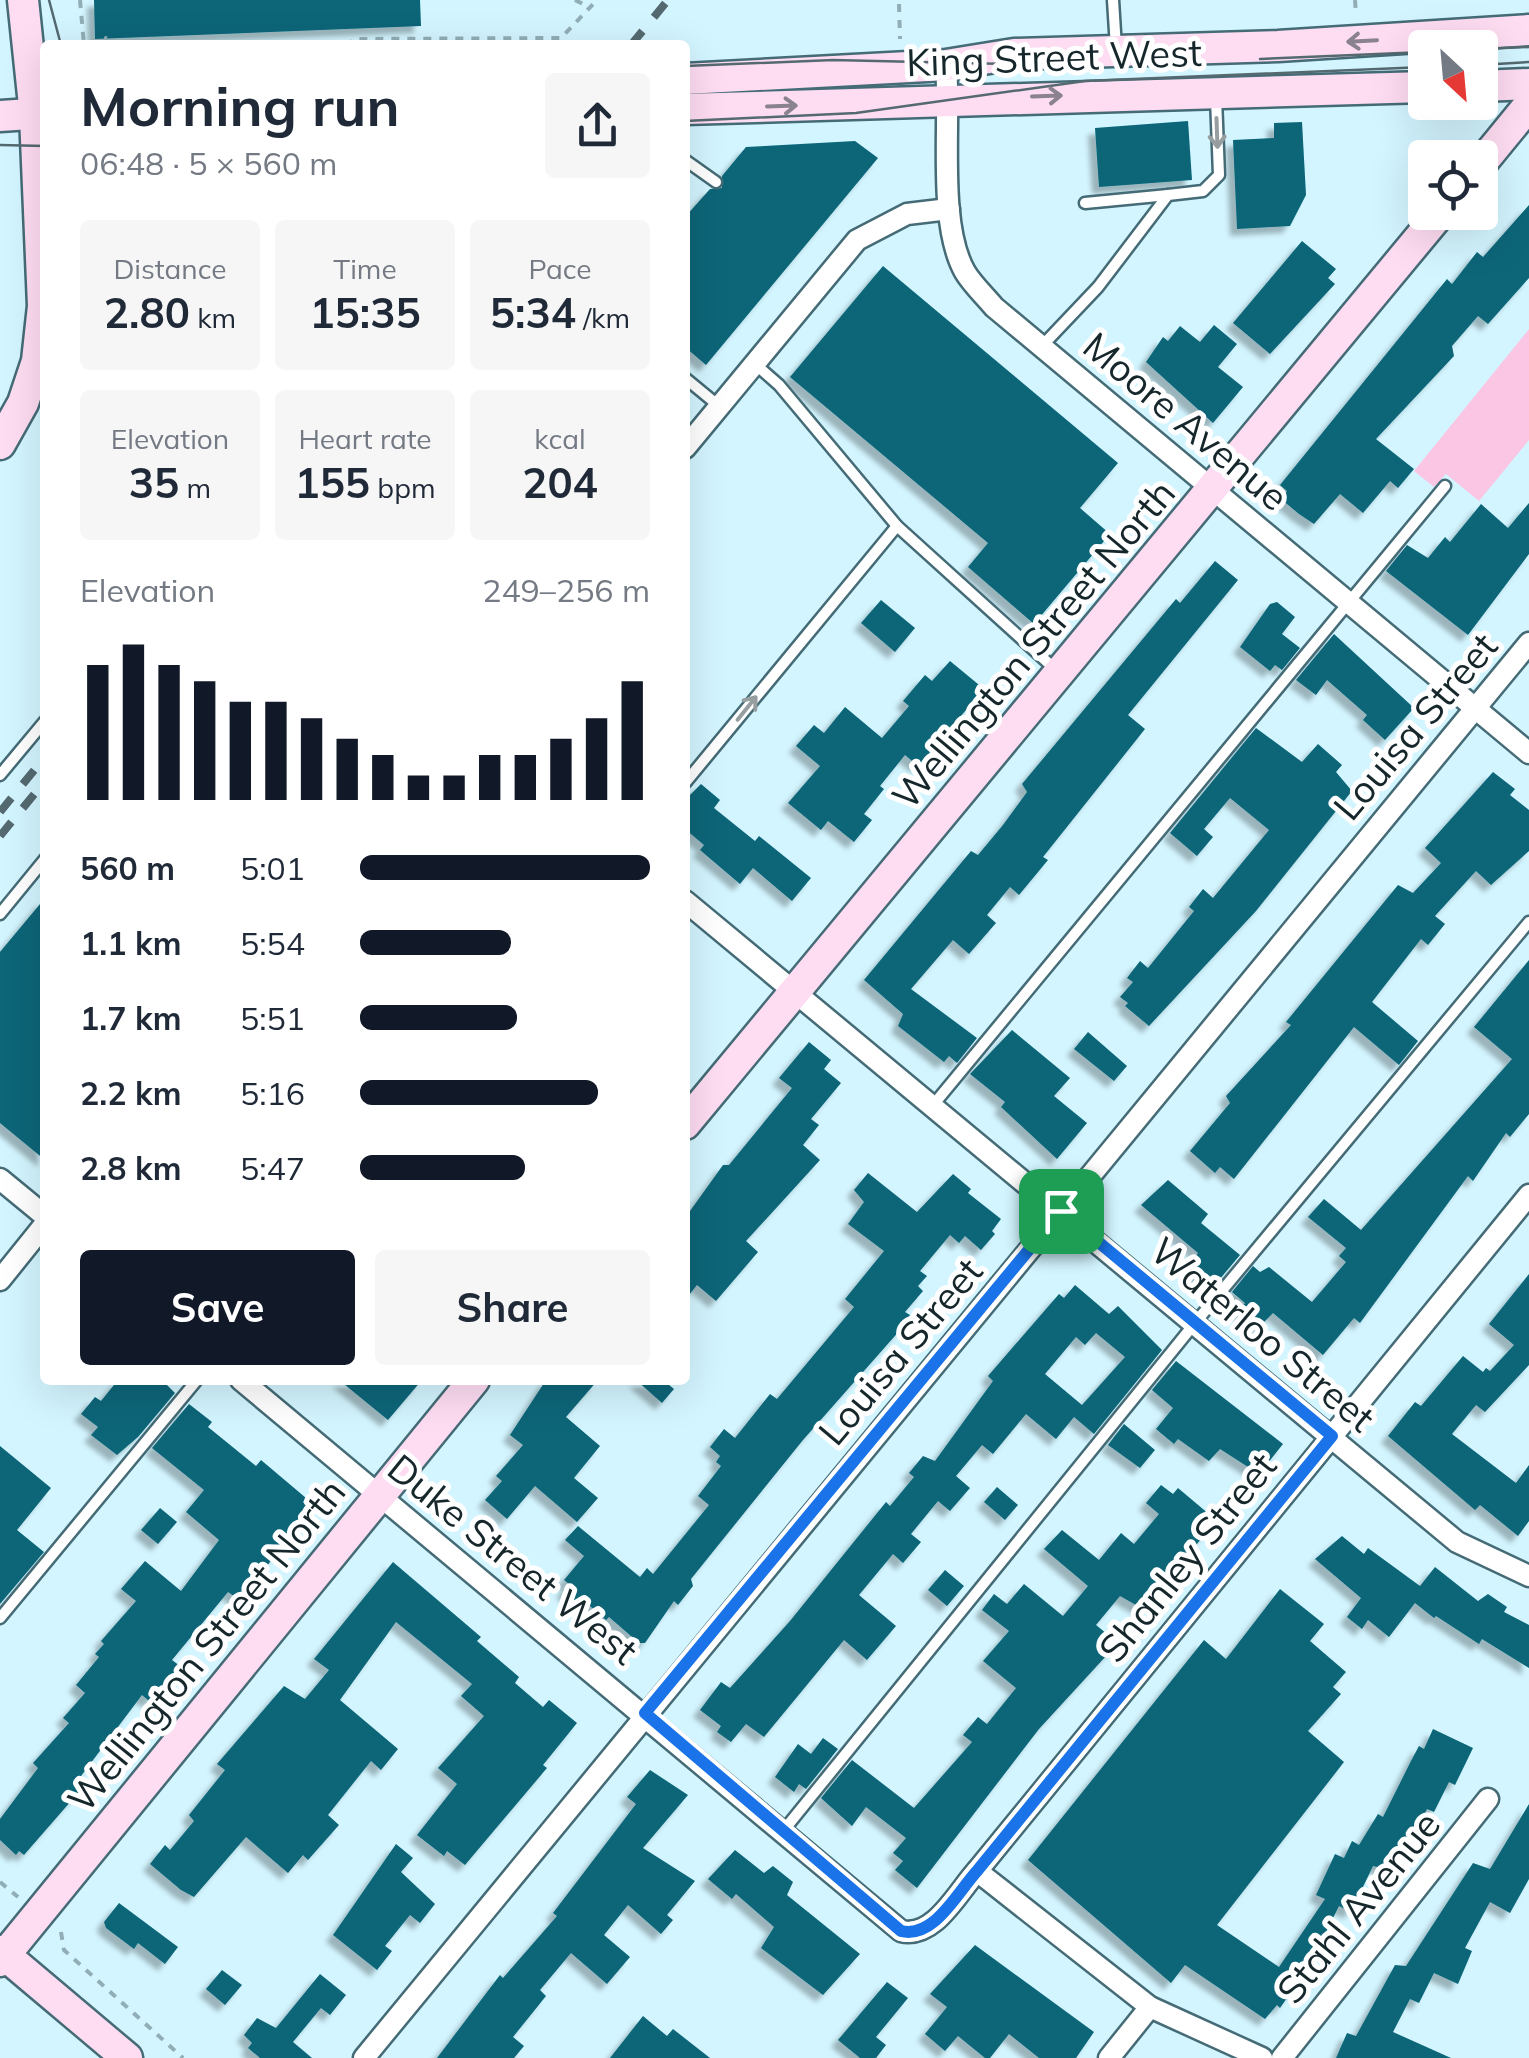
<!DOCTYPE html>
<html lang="en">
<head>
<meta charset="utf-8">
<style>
  body { margin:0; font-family:Mulish,sans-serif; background:#f6f6f7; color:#1f2937; height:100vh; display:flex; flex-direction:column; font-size:38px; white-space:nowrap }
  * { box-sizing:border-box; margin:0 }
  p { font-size:32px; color:#747a83 }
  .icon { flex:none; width:55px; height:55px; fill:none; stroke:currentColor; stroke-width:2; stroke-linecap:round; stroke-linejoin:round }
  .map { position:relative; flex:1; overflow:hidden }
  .drawer { position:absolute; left:40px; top:40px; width:650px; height:1345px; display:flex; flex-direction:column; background:#fff; border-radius:10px; box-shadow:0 10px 40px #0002 }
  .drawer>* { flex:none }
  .needle { width:65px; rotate:154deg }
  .fabs { position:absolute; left:1408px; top:30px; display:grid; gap:20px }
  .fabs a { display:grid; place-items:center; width:90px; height:90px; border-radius:10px; background:#fff; box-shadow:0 10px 40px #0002; font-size:50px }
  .pin { position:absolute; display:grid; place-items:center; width:85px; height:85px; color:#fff; margin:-42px; border-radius:20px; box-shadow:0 5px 15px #0006 }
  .round { display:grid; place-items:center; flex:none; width:105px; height:105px; border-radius:10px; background:#f6f6f7 }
  .overview { display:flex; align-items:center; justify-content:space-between; height:170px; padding:0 40px }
  h1 { font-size:55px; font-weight:700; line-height:75px }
  .metrics { display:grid; grid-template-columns:repeat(3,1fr); gap:15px; height:170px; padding:10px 40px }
  .metrics div { display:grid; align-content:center; border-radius:10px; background:#f6f6f7; text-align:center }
  .metrics b { font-size:42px; font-weight:700 }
  .metrics small { font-size:28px; font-weight:400 }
  .metrics p { font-size:28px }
  .chart { height:280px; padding:20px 40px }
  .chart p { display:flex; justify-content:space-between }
  .chart svg { width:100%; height:180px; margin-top:10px; stroke:#111827; stroke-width:6 }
  .primary-button { display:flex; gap:20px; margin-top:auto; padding:20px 40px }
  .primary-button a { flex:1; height:115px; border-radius:10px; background:#111827; color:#fff; font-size:40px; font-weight:700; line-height:115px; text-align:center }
  .primary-button a+a { background:#f6f6f7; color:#1f2937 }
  ul { padding:0 40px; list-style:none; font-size:32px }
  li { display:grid; grid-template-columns:160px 120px 1fr; align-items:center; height:75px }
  li i { height:25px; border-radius:12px; background:#111827 }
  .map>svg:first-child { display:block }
  .green { fill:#fbc6e4 }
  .building { fill:#096578; fill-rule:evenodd; filter:url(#shadow) }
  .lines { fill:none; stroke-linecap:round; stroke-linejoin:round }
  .lane-casing { stroke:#446b76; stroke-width:15 }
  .street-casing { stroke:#446b76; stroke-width:25 }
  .secondary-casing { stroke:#446b76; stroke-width:35 }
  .path { stroke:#91adb5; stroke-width:4; stroke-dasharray:8 8; stroke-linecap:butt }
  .lane { stroke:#fff; stroke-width:10 }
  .street { stroke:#fff; stroke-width:20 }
  .secondary { stroke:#fedcf2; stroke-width:30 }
  .tram { stroke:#546a70; stroke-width:2.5 }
  .rail { stroke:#546a70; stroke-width:8; stroke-dasharray:18 18; stroke-linecap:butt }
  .oneway { stroke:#8a828e }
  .oneway2 { stroke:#969ea0 }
  .route-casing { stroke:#fff; stroke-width:20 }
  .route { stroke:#1a73e8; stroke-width:12 }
  .labels { text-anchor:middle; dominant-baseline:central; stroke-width:10; stroke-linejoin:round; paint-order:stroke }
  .street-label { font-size:38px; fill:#16272b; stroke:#fff }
</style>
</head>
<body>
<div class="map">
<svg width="1529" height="2058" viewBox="0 0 1529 2058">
  <defs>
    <filter id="shadow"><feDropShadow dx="-7" dy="7" stdDeviation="2.5" flood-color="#0004"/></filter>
  </defs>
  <rect width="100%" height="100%" fill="#d3f5ff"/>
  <path class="green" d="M1529,329V440L1479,501L1446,474L1434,487L1414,471Z"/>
  <g class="building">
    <path d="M94,0H420L421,26L95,39Z"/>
    <path d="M1188,121L1192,180L1099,187L1095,128Z"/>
    <path d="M1302,122L1306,195L1290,226L1237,229L1233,140L1274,138V123Z"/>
    <path d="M855,141L878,158L706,365L685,347V217L710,189L722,188V176L746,147Z"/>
    <path d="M1529,205V278L1488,324L1478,316L1452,346L1454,356L1376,439L1414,469L1398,488L1390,481L1363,513L1340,494L1314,524L1299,514L1281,499L1287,491L1280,485L1447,279L1452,284L1477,252L1483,257Z"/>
    <path d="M1302,241L1336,269L1328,278L1335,284L1270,354L1233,323Z"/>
    <path d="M883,266L1118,463L1080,508L1110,534L1034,624L968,567L988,543L790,377Z"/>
    <path d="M1214,325L1237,344L1218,367L1243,387L1213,423L1146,362L1163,337L1168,341L1180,326L1200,342Z"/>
    <path d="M1529,503V554L1468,635L1386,571L1407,545L1428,558L1445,537L1450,542L1481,504L1508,528Z"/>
    <path d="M1215,561L1238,580L1128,715L1145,729L1043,857L1048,860L1019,895L1010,887L987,915L996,923L969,954L953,940L911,989L977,1038L957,1063L949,1056L944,1062L898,1026L903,1014L864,980L971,851L978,855L1003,825L1027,792L1022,784L1176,599L1180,603Z"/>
    <path d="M881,600L915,628L895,652L861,623Z"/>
    <path d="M1277,602L1295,617L1282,634L1300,648L1282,670L1275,665L1270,671L1240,647L1270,604Z"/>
    <path d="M1334,634L1414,708L1385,740L1363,720L1367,715L1327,680L1316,695L1296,680Z"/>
    <path d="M950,661L984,689L918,766L905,755L880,786L884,789L864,814L872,820L854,842L828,821L821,830L788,803L820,766L796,746L814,725L824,733L845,707L882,738L909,706L903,701L925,675L932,681Z"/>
    <path d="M1256,728L1302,762L1318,744L1342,765L1336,772L1352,791L1256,911L1149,1026L1125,1006L1128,1003L1120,997L1133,982L1127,978L1140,961L1148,968L1194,911L1189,907L1203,889L1213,898L1269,830L1230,798L1204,829L1213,837L1197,856L1170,833Z"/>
    <path d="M1493,772L1515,789L1510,795L1529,810V851L1491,885L1476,871L1435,916L1445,924L1428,945L1421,939L1372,1002L1418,1041L1399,1065L1354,1027L1234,1179L1220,1167L1215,1173L1190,1151L1230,1103L1226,1096L1291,1025L1286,1022L1398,885L1413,893L1441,863L1425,848Z"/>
    <path d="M701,784L720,800L714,808L755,841L759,836L811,878L792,901L753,868L740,884L700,850L704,845L685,829V800Z"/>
    <path d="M45,898V1160L0,1123V952Z"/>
    <path d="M1529,960V1114L1510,1137L1506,1133L1473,1181L1468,1176L1360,1323L1354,1318L1323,1355L1273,1313L1258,1328L1238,1311L1245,1303L1232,1292L1253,1266L1260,1272L1269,1267L1312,1302L1346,1262L1339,1256L1346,1248L1308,1217L1324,1199L1361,1230L1512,1059L1474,1027Z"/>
    <path d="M1012,1030L1070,1078L1054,1096L1087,1123L1057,1159L1001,1107L1005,1102L970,1074Z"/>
    <path d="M1088,1032L1127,1066L1114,1081L1074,1049Z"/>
    <path d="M809,1042L831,1060L824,1069L841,1083L811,1119L819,1125L803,1145L820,1160L746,1241L758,1252L716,1301L697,1285L685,1300V1218L723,1165H729L792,1088L779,1078Z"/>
    <path d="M868,1173L917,1212L953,1174L971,1189L968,1193L1001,1219L992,1231L995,1234L981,1250L965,1236L959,1243L950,1235L920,1271L927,1276L918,1286L923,1291L905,1312L910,1315L901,1329L803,1440L691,1579L693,1586L678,1605L674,1601L645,1643H639L609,1617L606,1620L582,1599L578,1604L563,1591L569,1584L564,1580L584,1556L565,1540L578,1526L640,1577L647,1568L653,1574L709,1505L698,1496L721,1466L716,1462L720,1456L710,1447L724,1429L735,1438L770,1394L777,1399L854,1307L845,1299L884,1251L848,1224L864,1202L854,1190Z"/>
    <path d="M1168,1180L1208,1214L1201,1223L1240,1255L1219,1280L1214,1277L1208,1284L1189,1267L1198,1253L1141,1205Z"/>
    <path d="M1529,1274V1365L1485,1412L1476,1405L1452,1434L1516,1483L1529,1465V1521L1518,1536L1480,1505L1475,1510L1388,1436L1415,1402L1421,1406L1463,1356L1483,1372L1486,1368L1490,1371L1514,1345L1489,1324Z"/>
    <path d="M1075,1285L1109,1314L1118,1306L1162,1350L1094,1434L1074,1417L1056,1439L1026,1414L993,1454L982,1445L956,1476L970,1488L950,1511L938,1501L911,1534L921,1542L903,1563L893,1554L859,1595L896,1626L867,1660L844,1640L764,1737L746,1724L731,1742L717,1732L721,1726L700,1710L721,1682L730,1688L790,1621L886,1502L890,1506L914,1477L909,1473L923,1456L935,1461L993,1381L988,1376L1059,1294L1064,1298ZM1096,1333L1125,1357L1082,1405L1045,1374L1076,1337L1085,1345Z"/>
    <path d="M1176,1361L1283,1444L1259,1474L1220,1449L1209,1461L1178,1439L1174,1444L1156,1429L1173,1408L1152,1390Z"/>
    <path d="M118,1380H162L175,1393L138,1437L117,1455L91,1435L98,1427L81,1414L95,1397L101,1401Z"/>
    <path d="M339,1380H422L388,1420Z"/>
    <path d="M546,1380H598L566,1417L600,1446L574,1478L598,1498L577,1522L535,1486L507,1519L485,1500L502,1481L496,1476L523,1445L510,1435Z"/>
    <path d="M636,1380H663L674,1389L662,1403Z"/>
    <path d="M189,1404L212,1422L208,1427L256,1466L261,1460L306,1498L303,1502L310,1508L241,1601L228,1592L172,1660L180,1666L173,1678L149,1701L142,1695L78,1780L85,1785L24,1855L19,1851L16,1855L0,1840V1819L38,1768L33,1763L69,1723L63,1718L85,1693L76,1685L99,1657L95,1654L104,1644L101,1641L136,1601L121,1589L145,1561L181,1591L219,1540L186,1512L204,1490L152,1448Z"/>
    <path d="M1124,1424L1155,1450L1140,1468L1108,1445Z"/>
    <path d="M0,1446L51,1488L17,1530L44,1552L0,1604Z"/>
    <path d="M1161,1485L1173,1494L1178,1488L1210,1515L1205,1521L1211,1527L1143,1609L1120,1596L1096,1625L1118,1643L1039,1729L917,1888L895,1870L903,1861L893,1853L906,1838L866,1807L852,1826L821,1798L852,1760L914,1808L972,1742L963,1735L978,1717L987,1724L1016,1688L983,1661L1009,1631L982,1610L994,1594L1007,1604L1024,1584L1063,1616L1088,1586L1044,1549L1062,1530L1099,1560L1121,1533L1134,1544L1159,1514L1146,1503Z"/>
    <path d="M997,1487L1018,1505L1005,1520L984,1502Z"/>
    <path d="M160,1508L177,1522L158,1544L141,1530Z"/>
    <path d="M1342,1536L1364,1554L1368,1548L1420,1586L1435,1567L1478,1601L1488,1594L1507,1607L1504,1612L1529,1625V1668L1482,1639L1479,1644L1436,1616L1434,1618L1415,1603L1389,1637L1368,1620L1362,1629L1347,1617L1361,1598L1315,1559Z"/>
    <path d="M393,1562L481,1637L477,1641L519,1677L515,1683L543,1707L549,1700L577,1723L543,1765L547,1768L465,1865L447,1851L444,1856L417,1835L457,1784L438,1768L484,1716L461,1696L472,1684L396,1622L340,1700L398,1749L381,1770L371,1761L328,1815L339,1825L308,1860L303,1855L288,1873L246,1837L194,1897L181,1890L150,1864L165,1845L170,1850L194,1821L189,1815L225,1770L217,1764L284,1686L305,1699L329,1670L314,1659Z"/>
    <path d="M945,1570L964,1586L947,1606L928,1590Z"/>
    <path d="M1280,1589L1324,1624L1310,1641L1346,1672L1333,1687L1341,1694L1308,1731L1344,1762L1217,1925L1279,1967L1325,1899L1316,1895L1335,1854L1344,1858L1352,1841L1359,1845L1378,1814L1383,1817L1411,1761L1419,1746L1424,1749L1433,1729L1473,1748L1455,1785L1449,1782L1434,1812L1427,1809L1412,1839L1405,1838L1390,1870L1373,1866L1351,1912L1339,1906L1323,1938L1327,1941L1280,2008L1277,2005L1265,2019L1185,1965L1171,1983L1028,1860L1204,1640L1226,1659Z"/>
    <path d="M823,1738L838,1749L806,1789L799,1784L794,1792L775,1777L798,1744L811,1754Z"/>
    <path d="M650,1770L688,1795L643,1848L695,1881L667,1915L673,1920L661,1934L628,1905L604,1935L630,1957L607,1984L571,1953L540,1990L546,1996L513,2037L524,2046L514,2058H437L500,1975L503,1978L557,1916L553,1913L636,1804L627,1797Z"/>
    <path d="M1529,1804V1879L1510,1913L1490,1902L1465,1948L1472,1951L1458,1984L1434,1973L1419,2003L1410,1999L1393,2032L1451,2058H1336L1347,2033L1356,2036L1395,1965L1406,1966L1473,1863L1490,1869Z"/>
    <path d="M396,1844L413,1858L401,1872L435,1904L420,1923L410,1915L385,1946L392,1951L377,1970L333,1935Z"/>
    <path d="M735,1850L764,1873L773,1866L793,1882L787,1895L860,1954L823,1995L761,1948L774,1927L736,1894L732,1899L708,1879Z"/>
    <path d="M119,1903L178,1947L165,1964L138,1943L134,1949L106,1928L104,1922Z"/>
    <path d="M975,1945L1094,2032L1076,2058H1039L1009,2034L990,2058H985L958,2036L945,2051L925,2034L947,2007L930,1994Z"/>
    <path d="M222,1970L242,1985L225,2005L206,1989Z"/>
    <path d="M320,1974L346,1995L330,2015L321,2008L293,2042L312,2058H260L248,2048L252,2043L244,2035L257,2018L276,2028Z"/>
    <path d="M887,1982L908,1998L876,2037L886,2045L876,2058H860L838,2040Z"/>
    <path d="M643,2016L667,2036L673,2029L710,2058H610Z"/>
  </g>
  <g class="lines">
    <g class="lane-casing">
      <g id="lane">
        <path d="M1113,0L1116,48"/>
        <path d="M685,160L716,182"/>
        <path d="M1085,203L1168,195"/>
        <path d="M1042,346L1098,287L1168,195L1203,191L1219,175L1216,98"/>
        <path d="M754,363L779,385L897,526L1056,670"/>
        <path d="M685,378L719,406"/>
        <path d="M0,775L45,721"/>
        <path d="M685,783L897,526"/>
        <path d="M0,914L45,859"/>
        <path d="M934,1104L1445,486"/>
        <path d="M0,1618L197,1380"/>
        <path d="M784,1830L1195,1323L1529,922"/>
      </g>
    </g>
    <g class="street-casing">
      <g id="street">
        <path d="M946,65C951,123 937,223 965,272C972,284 985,296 994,307L1529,753"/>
        <path d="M685,448L857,240L907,214L949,209"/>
        <path d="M685,901L1457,1542L1529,1576"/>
        <path d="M0,1179L45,1216"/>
        <path d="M0,1280L45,1224"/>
        <path d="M241,1380L901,1931C934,1939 957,1893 977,1871L1529,1195"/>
        <path d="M977,1871L1150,2007L1262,2058"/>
        <path d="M364,2058L1529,643"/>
        <path d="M1109,2058L1150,2007"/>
        <path d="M1282,2058L1488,1799"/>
      </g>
    </g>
    <g class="secondary-casing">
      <g id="secondary">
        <path d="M685,79L946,65L1014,54L1278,46L1529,30"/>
        <path d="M1480,86L1529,84"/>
        <path d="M685,109L1425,87"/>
        <path d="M0,116L45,113"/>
        <path d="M1480,165L1529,105"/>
        <path d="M0,444L23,403L37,361L43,306L35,115L23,0"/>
        <path d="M685,1124L1441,212"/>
        <path d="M0,1951L127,2058"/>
        <path d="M0,1961L474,1380"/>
      </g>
    </g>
    <g class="path">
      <path d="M80,0L84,45"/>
      <path d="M575,0L589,7"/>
      <path d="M1355,0L1356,15"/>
      <path d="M899,4L900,39"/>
      <path d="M104,45L106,38L123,45"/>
      <path d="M157,45H181"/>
      <path d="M345,45L355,39L561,38L597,0"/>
      <path d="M0,1882L18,1897"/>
      <path d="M61,1932L64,1950L183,2058"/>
    </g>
    <use href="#lane" class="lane"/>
    <use href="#street" class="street"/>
    <use href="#secondary" class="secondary"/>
    <g class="tram">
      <path d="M49,0L61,45"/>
      <path d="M1480,49L1529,47"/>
      <path d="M1260,59L1425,52"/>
      <path d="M1480,65L1529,62"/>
      <path d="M685,66L833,60L1090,66"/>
      <path d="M685,121L856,113L1085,81L1425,67"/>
      <path d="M0,145L45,146"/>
    </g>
    <g class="rail">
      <path d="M631,45L668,0"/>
      <path d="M0,812L45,757"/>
      <path d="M0,836L45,781"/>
    </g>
  </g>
  <defs><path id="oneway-shaft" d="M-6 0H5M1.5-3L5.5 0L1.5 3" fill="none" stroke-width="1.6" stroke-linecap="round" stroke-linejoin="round" transform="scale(2.5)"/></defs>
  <g class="oneway">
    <use href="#oneway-shaft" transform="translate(1362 41) rotate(177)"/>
    <use href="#oneway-shaft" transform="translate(1047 96) rotate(-2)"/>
    <use href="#oneway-shaft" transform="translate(782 106) rotate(-2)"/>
  </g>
  <g class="oneway2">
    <use href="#oneway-shaft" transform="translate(1217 133) rotate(88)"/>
    <use href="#oneway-shaft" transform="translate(747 708) rotate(-51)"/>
  </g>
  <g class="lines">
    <g class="route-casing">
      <path id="route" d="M1061,1211L1332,1436L977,1871C957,1893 934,1939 901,1931L645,1713Z"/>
    </g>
    <use href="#route" class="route"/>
  </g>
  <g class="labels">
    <g class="street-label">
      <text transform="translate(1054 57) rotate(-2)">King Street West</text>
      <text transform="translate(1186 421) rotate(40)">Moore Avenue</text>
      <text transform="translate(1033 644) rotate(-50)">Wellington Street North</text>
      <text transform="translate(1415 726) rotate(-50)">Louisa Street</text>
      <text transform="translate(1263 1334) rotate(40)">Waterloo Street</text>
      <text transform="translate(900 1351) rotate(-50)">Louisa Street</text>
      <text transform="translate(1187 1557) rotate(-51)">Shanley Street</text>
      <text transform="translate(513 1559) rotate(39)">Duke Street West</text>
      <text transform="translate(206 1645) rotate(-51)">Wellington Street North</text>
      <text transform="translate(1358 1907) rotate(-51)">Stahl Avenue</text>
    </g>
  </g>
</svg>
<div class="fabs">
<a><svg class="needle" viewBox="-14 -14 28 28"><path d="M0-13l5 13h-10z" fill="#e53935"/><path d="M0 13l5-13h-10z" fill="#747a83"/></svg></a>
<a><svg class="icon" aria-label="locate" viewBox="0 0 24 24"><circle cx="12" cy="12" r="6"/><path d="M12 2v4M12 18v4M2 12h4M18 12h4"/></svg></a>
</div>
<div class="pin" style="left:1061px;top:1211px;background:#1e9e55"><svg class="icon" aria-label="arrive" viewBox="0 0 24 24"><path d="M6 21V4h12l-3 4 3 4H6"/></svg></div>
<section class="drawer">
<div class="overview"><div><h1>Morning run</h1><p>06:48 · 5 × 560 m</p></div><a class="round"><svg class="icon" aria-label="share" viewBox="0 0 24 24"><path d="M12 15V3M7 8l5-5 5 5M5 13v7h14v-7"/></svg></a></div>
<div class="metrics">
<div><p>Distance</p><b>2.80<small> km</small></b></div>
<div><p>Time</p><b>15:35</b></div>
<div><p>Pace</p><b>5:34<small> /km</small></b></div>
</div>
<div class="metrics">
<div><p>Elevation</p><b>35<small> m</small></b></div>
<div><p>Heart rate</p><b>155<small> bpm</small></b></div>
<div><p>kcal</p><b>204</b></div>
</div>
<div class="chart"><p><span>Elevation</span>249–256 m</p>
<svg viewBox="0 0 160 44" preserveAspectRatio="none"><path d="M5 44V11M15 44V6M25 44V11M35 44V15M45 44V20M55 44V20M65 44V24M75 44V29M85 44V33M95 44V38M105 44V38M115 44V33M125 44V33M135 44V29M145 44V24M155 44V15"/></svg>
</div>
<ul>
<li><b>560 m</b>5:01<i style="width:100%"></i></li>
<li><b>1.1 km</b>5:54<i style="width:52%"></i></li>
<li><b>1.7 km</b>5:51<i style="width:54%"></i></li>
<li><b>2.2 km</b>5:16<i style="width:82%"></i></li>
<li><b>2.8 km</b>5:47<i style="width:57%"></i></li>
</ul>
<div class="primary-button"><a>Save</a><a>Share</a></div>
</section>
</div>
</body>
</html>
